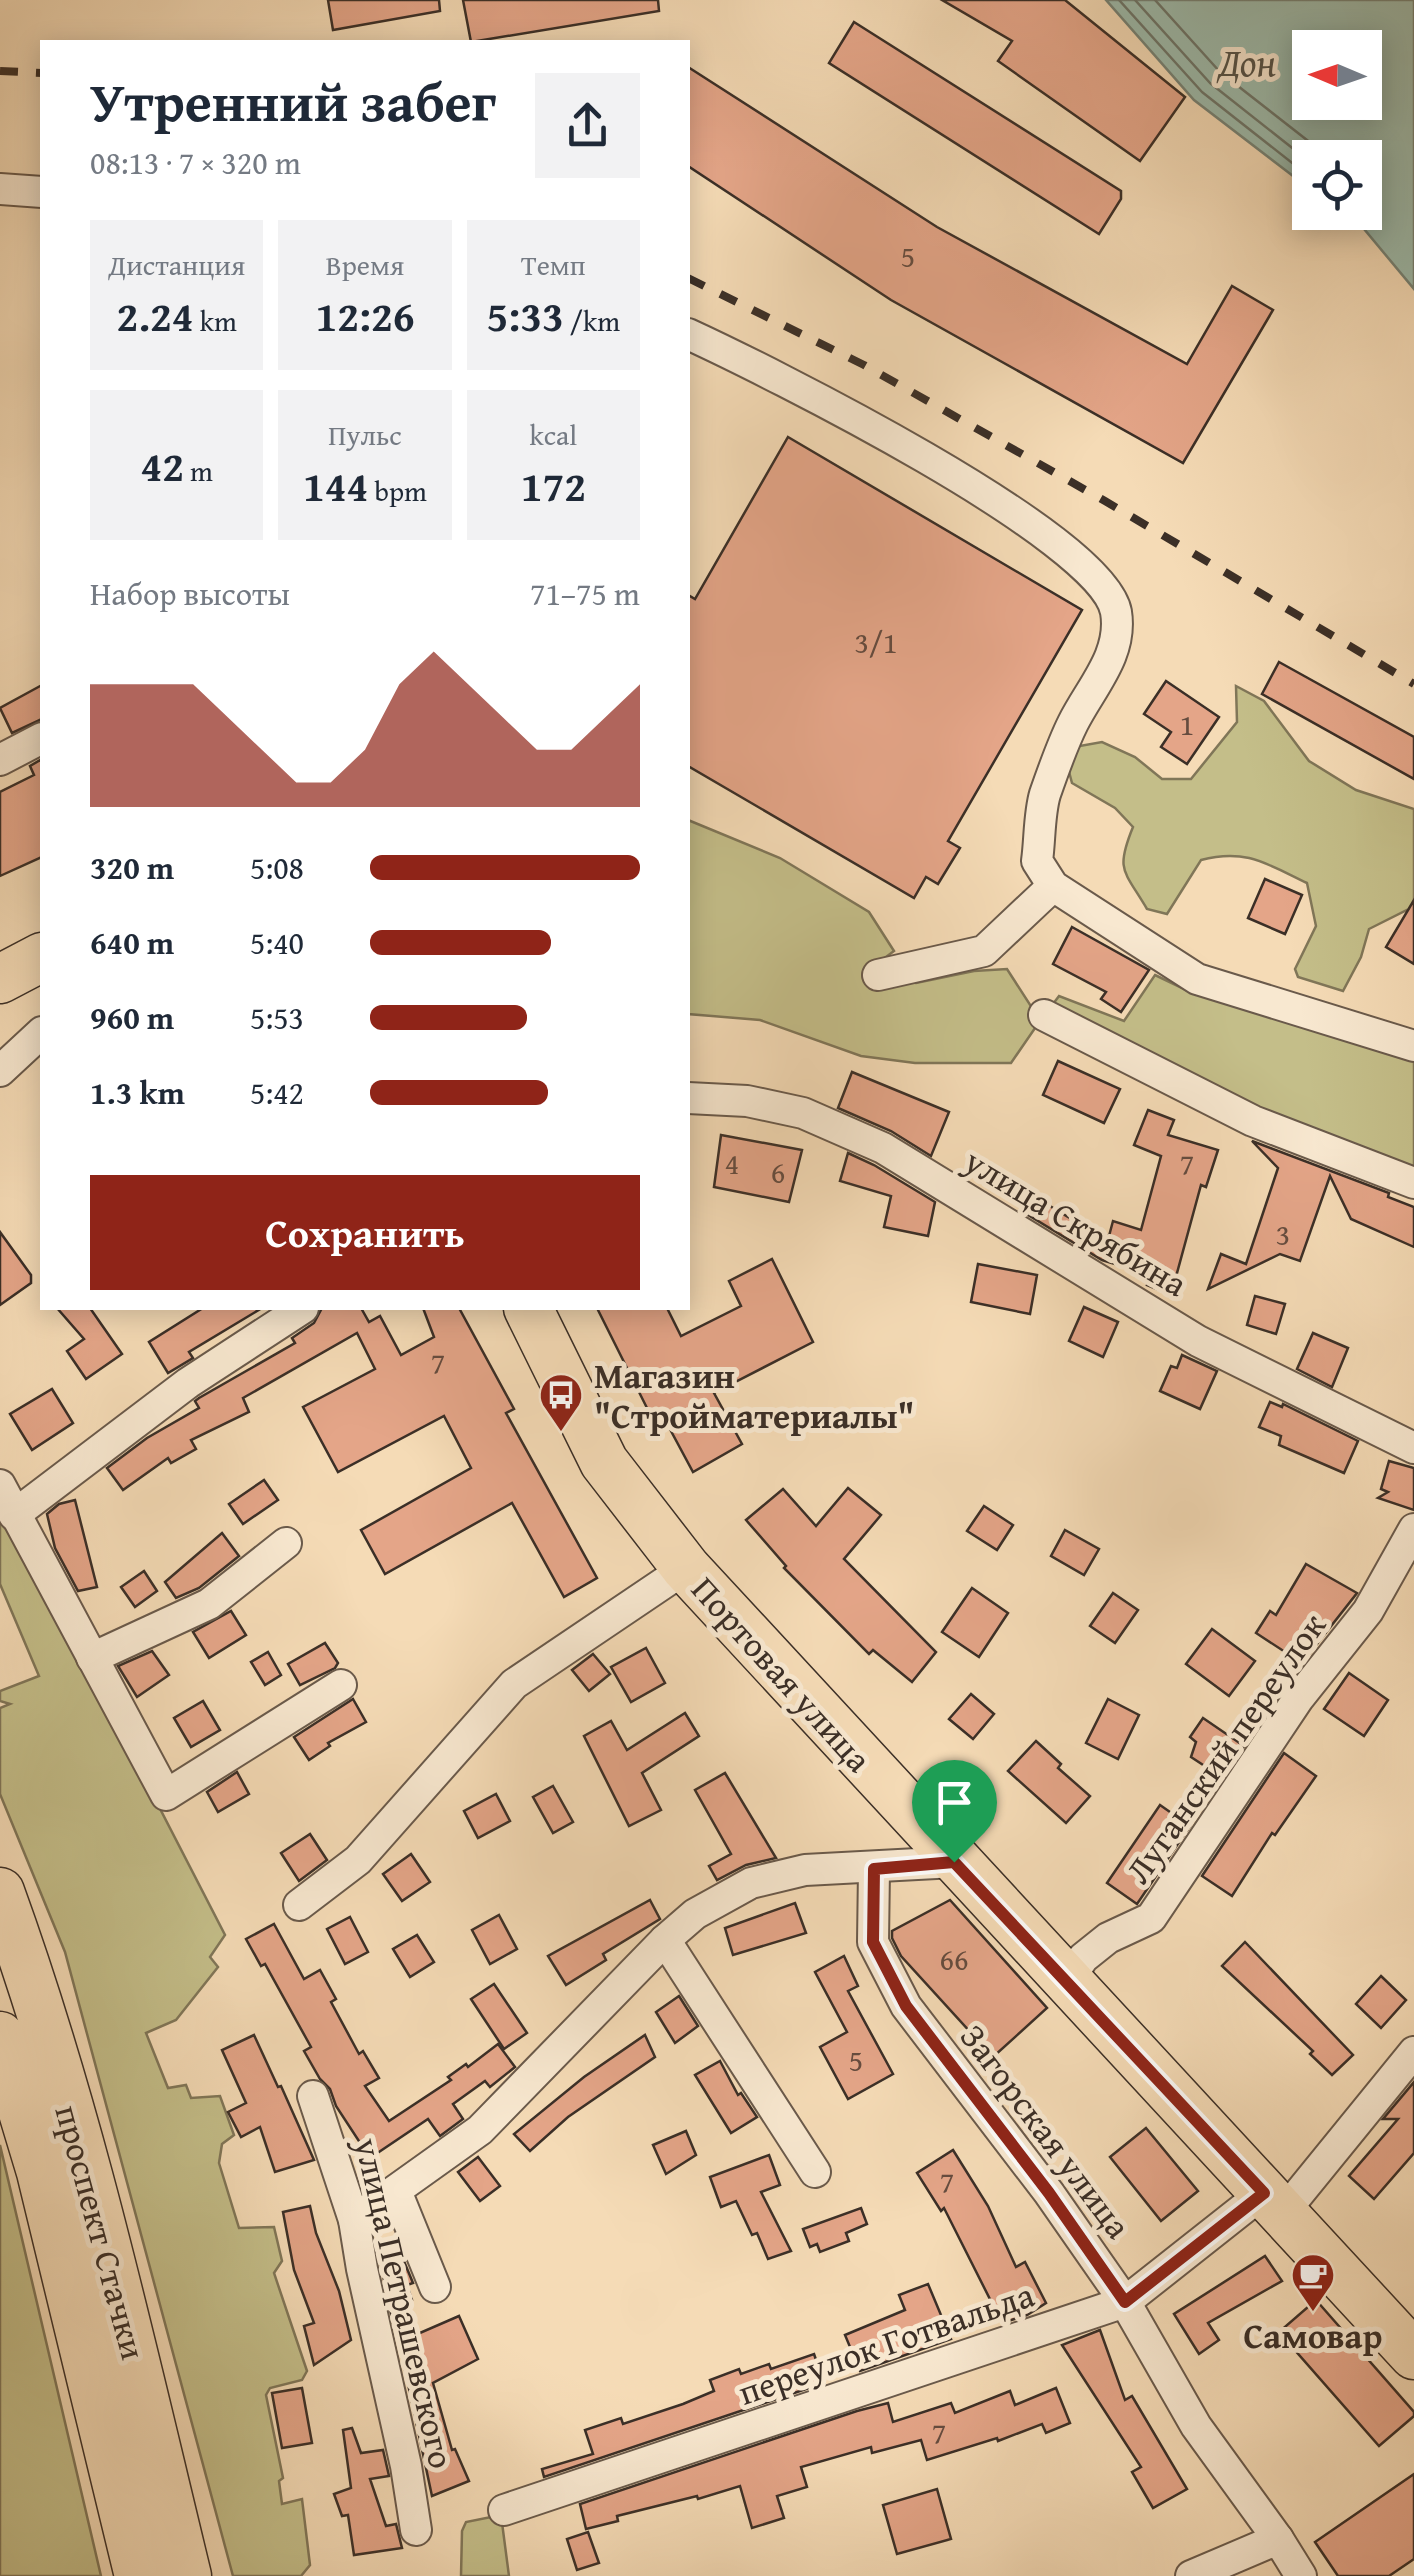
<!DOCTYPE html>
<html lang="ru">
<head>
<meta charset="utf-8">
<style>
  body { margin:0; font-family:"Gentium Book Plus",serif; background:#f2f2f3; color:#1f2937; height:100vh; display:flex; flex-direction:column; font-size:38px; white-space:nowrap }
  * { box-sizing:border-box; margin:0 }
  p { font-size:32px; color:#747a83 }
  .icon { flex:none; width:55px; height:55px; fill:none; stroke:currentColor; stroke-width:2; stroke-linecap:round; stroke-linejoin:round }
  .map { position:relative; flex:1; overflow:hidden }
  .details { position:absolute; left:40px; top:40px; width:650px; height:1270px; display:flex; flex-direction:column; background:#fff; border-radius:0px; box-shadow:0 5px 25px #0003 }
  .details>* { flex:none }
  .needle { width:65px; rotate:272deg }
  .buttons { position:absolute; left:1292px; top:30px; display:grid; gap:20px }
  .buttons a { display:grid; place-items:center; width:90px; height:90px; border-radius:0px; background:#fff; box-shadow:0 5px 25px #0003; font-size:50px }
  .pin { position:absolute; display:grid; place-items:center; width:85px; height:85px; color:#fff; margin:-102px -42px; border-radius:50% 50% 50% 0; rotate:-45deg; box-shadow:0 0 10px #0007 }
  .pin .icon { rotate:45deg }
  .round { display:grid; place-items:center; flex:none; width:105px; height:105px; border-radius:0px; background:#f2f2f3 }
  .overview { display:flex; align-items:center; justify-content:space-between; height:170px; padding:0 50px }
  h1 { font-size:55px; font-weight:700; line-height:75px }
  .figures { display:grid; grid-template-columns:repeat(3,1fr); gap:15px; height:170px; padding:10px 50px }
  .figures div { display:grid; align-content:center; border-radius:0px; background:#f2f2f3; text-align:center }
  .figures b { font-size:42px; font-weight:700 }
  .figures small { font-size:28px; font-weight:400 }
  .figures p { font-size:28px }
  .chart { height:280px; padding:20px 50px }
  .chart p { display:flex; justify-content:space-between }
  .chart svg { width:100%; height:180px; margin-top:10px; fill:#8f2418; opacity:.7 }
  .action { display:flex; gap:20px; margin-top:auto; padding:20px 50px }
  .action a { flex:1; height:115px; border-radius:0px; background:#8f2418; color:#fff; font-size:40px; font-weight:700; line-height:115px; text-align:center }
  ul { padding:0 50px; list-style:none; font-size:32px }
  li { display:grid; grid-template-columns:160px 120px 1fr; align-items:center; height:75px }
  li i { height:25px; border-radius:12px; background:#8f2418 }
  .map>svg:first-child { display:block }
  .green { fill:#c4be89; stroke:#807658; stroke-width:2.5 }
  .water { fill:#9cbbac; stroke:#758377; stroke-width:2.5; fill-rule:evenodd }
  .lines { fill:none; stroke-linecap:round; stroke-linejoin:round }
  .shore { stroke:#6c756a; stroke-width:2.5 }
  .building { fill:#e4a588; stroke:#3b2f27; stroke-width:2.5 }
  .minor-casing { stroke:#6a5a4b; stroke-width:34 }
  .primary-casing { stroke:#3b2f27; stroke-width:51 }
  .minor { stroke:#f8e8d0; stroke-width:30 }
  .primary { stroke:#f5dbb6; stroke-width:48 }
  .rail { stroke:#3b2f27; stroke-width:8; stroke-dasharray:18 18; stroke-linecap:butt }
  .route-casing { stroke:#fff; stroke-width:20 }
  .route { stroke:#8f2418; stroke-width:12 }
  .labels { text-anchor:middle; dominant-baseline:central; stroke-width:10; stroke-linejoin:round; paint-order:stroke }
  .number-label { font-size:30px; fill:#654c3f }
  .street-label { font-size:35px; fill:#3b2f27; stroke:#f8e8d0 }
  .poi-label { font-size:35px; font-weight:bold; fill:#3b2f27; stroke:#f8e8d0; text-anchor:start }
  .water-label { font-size:38px; font-style:italic; fill:#535248; stroke:#f8e8d0 }
</style>
</head>
<body>
<div class="map">
<svg width="1414" height="2576" viewBox="0 0 1414 2576">
  <rect width="100%" height="100%" fill="#f5dbb6"/>
  <filter id="stains"><feTurbulence type="fractalNoise" baseFrequency=".002" numOctaves="4"/><feColorMatrix values="0 0 0 0 .2 0 0 0 0 .09 0 0 0 0 .02 0 0 0 .5 -.17"/></filter>
  <radialGradient id="worn" r=".72"><stop offset=".6" stop-color="#630" stop-opacity="0"/><stop offset="1" stop-color="#630" stop-opacity=".3"/></radialGradient>
  <g class="green">
    <path d="M1236,686L1264,701L1309,761L1356,790L1414,809V914L1407,910L1369,929L1361,957L1343,991L1298,977L1295,969L1316,926L1307,883C1267,864 1246,848 1201,860L1167,914L1147,909C1124,870 1115,871 1133,827L1115,808L1072,783L1063,749L1102,742L1135,757L1162,779H1191L1237,722Z"/>
    <path d="M688,820L780,858L869,912L894,951L882,960L878,974L916,983L974,971L1007,969L1034,1011L1044,1015L1011,1063H915L861,1056L760,1020L688,1014Z"/>
    <path d="M1155,975L1184,989H1196L1414,1055V1177L1047,1012L1059,996L1124,1021Z"/>
    <path d="M0,1498L225,1935L210,1957L218,1967L176,2020L146,2033L168,2088L186,2085L191,2098L220,2096L234,2135L222,2144L219,2163L239,2228L274,2227L282,2261L274,2273L307,2371L302,2380L270,2388L266,2395L283,2478L279,2481L282,2504L302,2499L310,2565L301,2576H233L65,1952L0,1794V1708L10,1704L0,1701V1691L39,1676L0,1584Z"/>
    <path d="M0,2145L101,2576H0Z"/>
    <path d="M501,2515L509,2576H461L462,2531L466,2522Z"/>
  </g>
  <path class="water" d="M1106,0H1414V289L1364,229L1342,213L1365,212V158H1310V189L1194,100ZM1310,48H1365V102H1310Z"/>
  <g class="lines">
    <g class="shore">
      <path d="M1119,0L1202,92L1310,177"/>
      <path d="M1135,0L1210,83L1310,162"/>
      <path d="M1155,0L1220,72L1330,158"/>
    </g>
  </g>
  <g class="building">
    <path d="M328,0H439L440,11L333,30Z"/>
    <path d="M463,0H658L659,11L471,42Z"/>
    <path d="M942,0H1065L1185,97L1140,161L998,61L1012,41Z"/>
    <path d="M854,22L1121,191V199L1099,234L829,63Z"/>
    <path d="M688,67L937,227L1187,364L1232,286L1273,310L1183,463L891,300L688,166Z"/>
    <path d="M788,437L1082,610L948,841L960,848L938,884L926,877L914,898L688,766V595L695,599Z"/>
    <path d="M1279,662L1414,737V779L1262,694Z"/>
    <path d="M1166,681L1219,717L1187,764L1161,747L1171,732L1144,714Z"/>
    <path d="M42,685V719L12,733L0,708Z"/>
    <path d="M42,759V857L0,876V792L34,775L30,766Z"/>
    <path d="M1265,879L1302,895L1285,934L1248,918Z"/>
    <path d="M1414,900V964L1386,947Z"/>
    <path d="M1072,927L1149,970L1121,1012L1101,999L1106,992L1053,964Z"/>
    <path d="M1058,1061L1120,1089L1104,1123L1043,1095Z"/>
    <path d="M852,1072L949,1112L931,1156L891,1131L838,1108Z"/>
    <path d="M1148,1110L1174,1120L1168,1135L1218,1150L1206,1187L1201,1185L1171,1295L1147,1285L1151,1275L1102,1260L1025,1213L1035,1197L1088,1229L1109,1236L1113,1221L1141,1230L1161,1156L1134,1145Z"/>
    <path d="M721,1135L802,1150L789,1202L714,1187Z"/>
    <path d="M1252,1141L1389,1193L1388,1197L1414,1207V1247L1351,1219L1330,1176L1300,1261L1280,1254L1208,1289L1221,1254L1246,1264L1278,1168Z"/>
    <path d="M848,1153L874,1165L935,1202L928,1236L884,1227L891,1196L840,1181Z"/>
    <path d="M0,1232L31,1275V1283L0,1305Z"/>
    <path d="M772,1259L813,1342L714,1393L742,1444L693,1472L664,1418L654,1422L597,1308H667L681,1336L741,1306L729,1281Z"/>
    <path d="M978,1264L1037,1275L1030,1314L971,1302Z"/>
    <path d="M1255,1296L1285,1304L1276,1334L1247,1325Z"/>
    <path d="M1084,1307L1118,1322L1103,1357L1069,1341Z"/>
    <path d="M57,1308H90L122,1354L86,1379L67,1351L84,1339Z"/>
    <path d="M203,1308H262L189,1352L193,1358L168,1373L149,1342Z"/>
    <path d="M322,1308H361L369,1322L380,1316L401,1355L434,1337L423,1308H459L514,1409L506,1413L597,1578L564,1597L512,1503L385,1574L361,1530L471,1468L444,1416L338,1472L303,1407L375,1369L357,1333L243,1398L249,1412L191,1440L196,1449L171,1463L168,1458L123,1490L107,1468L147,1438L199,1408L195,1401L199,1398L295,1343L292,1338L314,1323Z"/>
    <path d="M1313,1333L1348,1348L1332,1387L1297,1369Z"/>
    <path d="M1182,1355L1217,1371L1200,1409L1160,1391L1171,1366L1177,1368Z"/>
    <path d="M52,1389L73,1423L32,1450L10,1414Z"/>
    <path d="M1270,1402L1282,1407L1283,1404L1358,1441L1344,1473L1279,1445L1281,1436L1259,1427Z"/>
    <path d="M1389,1461L1414,1468V1510L1378,1498L1388,1492L1381,1489Z"/>
    <path d="M264,1480L278,1500L243,1524L229,1504Z"/>
    <path d="M848,1488L881,1515L844,1559L936,1652L912,1682L873,1650L869,1654L784,1568L786,1566L746,1520L783,1489L816,1526Z"/>
    <path d="M75,1500L97,1587L78,1591L55,1548L47,1514L59,1504Z"/>
    <path d="M984,1506L1013,1525L997,1550L967,1531Z"/>
    <path d="M1065,1530L1099,1549L1084,1575L1051,1556Z"/>
    <path d="M222,1533L239,1556L199,1588L176,1598L165,1582Z"/>
    <path d="M1306,1564L1357,1593L1302,1663L1256,1633L1270,1611L1276,1615Z"/>
    <path d="M144,1571L157,1591L135,1607L121,1587Z"/>
    <path d="M972,1588L1008,1613L979,1657L942,1632Z"/>
    <path d="M1113,1593L1138,1610L1115,1643L1090,1626Z"/>
    <path d="M231,1611L246,1635L209,1658L193,1632Z"/>
    <path d="M1212,1629L1255,1661L1229,1696L1186,1664Z"/>
    <path d="M325,1643L338,1663L335,1668L300,1685L288,1664Z"/>
    <path d="M646,1648L665,1683L631,1702L611,1667Z"/>
    <path d="M152,1651L169,1675L137,1697L118,1666Z"/>
    <path d="M268,1652L281,1675L265,1685L251,1662Z"/>
    <path d="M593,1654L610,1674L589,1691L572,1670Z"/>
    <path d="M1349,1673L1388,1700L1364,1736L1324,1709Z"/>
    <path d="M971,1694L994,1714L973,1739L949,1719Z"/>
    <path d="M353,1699L366,1722L328,1743L330,1746L309,1760L294,1737Z"/>
    <path d="M1108,1699L1139,1715L1118,1759L1086,1743Z"/>
    <path d="M203,1701L220,1730L191,1747L174,1718Z"/>
    <path d="M685,1713L699,1736L642,1773L661,1810L629,1826L584,1736L611,1721L627,1750Z"/>
    <path d="M1203,1718L1244,1746L1223,1778L1191,1757L1196,1742L1190,1737Z"/>
    <path d="M1036,1741L1061,1764L1058,1768L1090,1796L1066,1823L1008,1771Z"/>
    <path d="M1284,1753L1316,1776L1275,1835L1272,1833L1232,1896L1202,1876Z"/>
    <path d="M237,1772L249,1794L218,1812L207,1792Z"/>
    <path d="M725,1773L776,1858L746,1865L717,1880L709,1866L731,1854L695,1790Z"/>
    <path d="M553,1786L573,1822L553,1833L533,1797Z"/>
    <path d="M496,1794L510,1821L478,1838L464,1811Z"/>
    <path d="M1160,1805L1190,1826L1137,1904L1107,1883Z"/>
    <path d="M310,1834L327,1860L299,1881L281,1853Z"/>
    <path d="M411,1854L430,1882L402,1901L383,1874Z"/>
    <path d="M650,1900L660,1919L603,1954L606,1960L566,1985L548,1956Z"/>
    <path d="M950,1900L1047,2008L993,2057L901,1956L892,1938V1931Z"/>
    <path d="M795,1903L806,1933L733,1955L725,1928Z"/>
    <path d="M499,1915L517,1949L490,1964L472,1930Z"/>
    <path d="M350,1917L368,1952L345,1964L327,1929Z"/>
    <path d="M274,1924L304,1979L320,1970L336,1999L331,2002L359,2054L363,2051L379,2078L365,2086L389,2121L451,2080L448,2077L466,2064L468,2067L498,2044L515,2067L490,2087L485,2081L453,2104L463,2119L440,2136L428,2119L370,2158L336,2106L330,2089L320,2079L304,2051L311,2047L265,1964L261,1966L246,1939Z"/>
    <path d="M417,1935L434,1962L410,1977L393,1949Z"/>
    <path d="M1245,1942L1353,2055L1332,2075L1310,2054L1313,2051L1222,1966Z"/>
    <path d="M844,1956L858,1986L848,1991L893,2074L848,2099L820,2047L847,2032L815,1972Z"/>
    <path d="M1381,1976L1406,2000L1381,2028L1356,2004Z"/>
    <path d="M494,1984L527,2033L504,2049L471,1999Z"/>
    <path d="M679,1996L698,2026L675,2043L656,2012Z"/>
    <path d="M254,2035L278,2087L281,2086L314,2160L275,2172L260,2127L241,2137L228,2112L246,2103L222,2050Z"/>
    <path d="M645,2035L655,2057L568,2117L530,2151L514,2134L584,2077Z"/>
    <path d="M720,2061L738,2095L741,2093L757,2117L731,2133L695,2075Z"/>
    <path d="M1414,2082V2153L1374,2199L1349,2176L1398,2119H1383Z"/>
    <path d="M1146,2128L1198,2191L1161,2221L1110,2157Z"/>
    <path d="M686,2131L696,2155L666,2174L653,2145Z"/>
    <path d="M953,2150L988,2206L1016,2267L1025,2262L1046,2303L1027,2315L1002,2323L944,2208L941,2211L917,2173Z"/>
    <path d="M769,2155L780,2185L761,2192L791,2251L768,2259L757,2233L752,2235L736,2201L721,2207L710,2177Z"/>
    <path d="M478,2157L500,2186L480,2201L458,2172Z"/>
    <path d="M310,2206L316,2233L339,2291L351,2340L314,2365L304,2326L314,2323L294,2270L283,2212Z"/>
    <path d="M861,2208L867,2224L846,2233L849,2241L820,2252L817,2244L810,2247L803,2229Z"/>
    <path d="M401,2254L413,2283L407,2285L412,2300L391,2314L380,2261Z"/>
    <path d="M1265,2256L1282,2281L1208,2323L1219,2340L1199,2354L1174,2314Z"/>
    <path d="M928,2284L951,2339L860,2371L845,2335L905,2310L899,2295Z"/>
    <path d="M1316,2300L1414,2412V2416L1379,2446L1279,2332Z"/>
    <path d="M459,2316L478,2359L433,2383L452,2450L455,2449L469,2481L432,2496L399,2342Z"/>
    <path d="M1100,2330L1125,2400L1132,2396L1187,2489L1153,2508L1132,2472L1141,2467L1062,2345Z"/>
    <path d="M814,2354L824,2383L544,2477L542,2469L593,2454L585,2430L621,2418L623,2424L683,2404L714,2391L710,2380L739,2369L741,2374L769,2364L771,2369Z"/>
    <path d="M302,2388L312,2443L282,2448L272,2393Z"/>
    <path d="M1056,2388L1070,2423L1046,2433L1042,2424L998,2441L997,2438L927,2460L921,2440L872,2453L871,2447L801,2467L807,2487L777,2496L784,2518L752,2528L740,2486L698,2499L697,2496L617,2516L618,2521L586,2529L580,2504L857,2411L888,2403L893,2422L951,2403L955,2413L1010,2391L1015,2405Z"/>
    <path d="M352,2428L361,2453L383,2450L389,2476L370,2479L386,2526L396,2524L402,2548L354,2555L348,2515L342,2516L334,2494L351,2488L343,2430Z"/>
    <path d="M1414,2474V2559L1389,2576H1338L1315,2542Z"/>
    <path d="M937,2489L951,2539L897,2554L883,2505Z"/>
    <path d="M588,2532L599,2563L577,2570L567,2539Z"/>
  </g>
  <g class="lines">
    <g class="minor-casing">
      <g id="minor">
        <path d="M0,189L42,192"/>
        <path d="M688,334C764,369 1102,536 1116,612C1123,655 1091,687 1073,723C1062,745 1053,771 1045,794C1039,814 1040,840 1037,861L1053,886L1197,979L1414,1046"/>
        <path d="M0,760L42,738"/>
        <path d="M878,975L984,951L1053,886"/>
        <path d="M1044,1015L1253,1121L1414,1183"/>
        <path d="M0,1071L42,1032"/>
        <path d="M688,1098L747,1101L803,1113L883,1148L1198,1341L1414,1448"/>
        <path d="M0,1485L166,1795L341,1685"/>
        <path d="M14,1515L188,1383L303,1308"/>
        <path d="M92,1658L209,1604L286,1543"/>
        <path d="M874,1869L873,1942L906,2006L1049,2193L1125,2302L1196,2426L1278,2539L1301,2576"/>
        <path d="M299,1905L358,1860L514,1684L686,1568"/>
        <path d="M665,1940L815,2172"/>
        <path d="M1068,1981L1083,1958L1108,1938L1151,1918L1298,1699L1368,1611L1414,1529"/>
        <path d="M313,2096L354,2220L362,2269L406,2466L416,2530"/>
        <path d="M396,2191L435,2287"/>
        <path d="M1283,2213L1414,2052"/>
        <path d="M354,2220L480,2130L665,1940L695,1914L751,1883L805,1870L955,1862"/>
        <path d="M504,2510L1125,2302L1263,2193"/>
        <path d="M1191,2576L1278,2539"/>
      </g>
    </g>
    <g class="primary-casing">
      <g id="primary">
        <path d="M0,979L42,957"/>
        <path d="M528,1308L604,1462L686,1568L1414,2355"/>
        <path d="M0,1892C81,2115 131,2346 187,2576"/>
        <path d="M0,2036L41,2172L139,2576"/>
      </g>
    </g>
    <use href="#minor" class="minor"/>
    <use href="#primary" class="primary"/>
    <g class="rail">
      <path d="M0,71L42,73"/>
      <path d="M688,278L864,365L1105,501L1414,684"/>
    </g>
  </g>
  <g class="lines">
    <g class="route-casing">
      <path id="route" d="M954,1862L1264,2193L1125,2302L1049,2193L906,2006L873,1942L874,1869Z"/>
    </g>
    <use href="#route" class="route"/>
  </g>
  <defs>
    <g id="bus-pin" transform="scale(2.25)"><path d="M0 17L-7.5 6A9.5 9.5 0 1 1 7.5 6Z" fill="#8f2418" stroke="#f8e8d0"/><path d="M-5-6H5V4H4V6H2V4H-2V6H-4V4H-5ZM-3.5-4V0h7V-4ZM-3.5 1.2v1.5H-2V1.2ZM2 1.2v1.5H3.5V1.2Z" fill="#fff"/></g>
    <g id="cafe-pin" transform="scale(2.25)"><path d="M0 17L-7.5 6A9.5 9.5 0 1 1 7.5 6Z" fill="#8f2418" stroke="#f8e8d0"/><path d="M-5.5-4.5H6V0H3Q3 3.5 0 3.5H-2.5Q-5.5 3.5-5.5 0ZM3-3.2v2h1.7v-2ZM-6 4.5H4V6H-6Z" fill="#fff"/></g>
  </defs>
  <g fill-rule="evenodd">
    <use href="#bus-pin" x="561" y="1395"/>
    <use href="#cafe-pin" x="1313" y="2275"/>
  </g>
  <g class="labels">
    <g class="number-label">
      <text x="908" y="256">5</text>
      <text x="876" y="642">3/1</text>
      <text x="1187" y="724">1</text>
      <text x="732" y="1163">4</text>
      <text x="1187" y="1163">7</text>
      <text x="778" y="1172">6</text>
      <text x="1283" y="1234">3</text>
      <text x="438" y="1362">7</text>
      <text x="954" y="1959">66</text>
      <text x="856" y="2060">5</text>
      <text x="947" y="2181">7</text>
      <text x="939" y="2432">7</text>
    </g>
    <g class="street-label">
      <text transform="translate(1076 1222) rotate(31)">улица Скрябина</text>
      <text transform="translate(782 1674) rotate(48)">Портовая улица</text>
      <text transform="translate(1225 1748) rotate(-55)">Луганский переулок</text>
      <text transform="translate(1046 2131) rotate(53)">Загорская улица</text>
      <text transform="translate(101 2232) rotate(75)">проспект Стачки</text>
      <text transform="translate(405 2303) rotate(77)">улица Петрашевского</text>
      <text transform="translate(886 2343) rotate(-19)">переулок Готвальда</text>
    </g>
    <g class="poi-label">
      <text x="594" y="1375">Магазин<tspan x="594" dy="40">"Стройматериалы"</tspan></text>
      <text x="1313" y="2335" text-anchor="middle">Самовар</text>
    </g>
    <g class="water-label">
      <text x="1247" y="62">Дон</text>
    </g>
  </g>
  <rect width="100%" height="100%" filter="url(#stains)"/>
  <rect width="100%" height="100%" fill="url(#worn)"/>
</svg>
<div class="buttons">
<a><svg class="needle" viewBox="-14 -14 28 28"><path d="M0-13l5 13h-10z" fill="#e53935"/><path d="M0 13l5-13h-10z" fill="#747a83"/></svg></a>
<a><svg class="icon" aria-label="locate" viewBox="0 0 24 24"><circle cx="12" cy="12" r="6"/><path d="M12 2v4M12 18v4M2 12h4M18 12h4"/></svg></a>
</div>
<div class="pin" style="left:954px;top:1862px;background:#1e9e55"><svg class="icon" aria-label="arrive" viewBox="0 0 24 24"><path d="M6 21V4h12l-3 4 3 4H6"/></svg></div>
<section class="details">
<div class="overview"><div><h1>Утренний забег</h1><p>08:13 · 7 × 320 m</p></div><a class="round"><svg class="icon" aria-label="share" viewBox="0 0 24 24"><path d="M12 15V3M7 8l5-5 5 5M5 13v7h14v-7"/></svg></a></div>
<div class="figures">
<div><p>Дистанция</p><b>2.24<small> km</small></b></div>
<div><p>Время</p><b>12:26</b></div>
<div><p>Темп</p><b>5:33<small> /km</small></b></div>
</div>
<div class="figures">
<div><b>42<small> m</small></b></div>
<div><p>Пульс</p><b>144<small> bpm</small></b></div>
<div><p>kcal</p><b>172</b></div>
</div>
<div class="chart"><p><span>Набор высоты</span>71–75 m</p>
<svg viewBox="0 0 160 44" preserveAspectRatio="none"><path d="M0 44V14L10 14L20 14L30 14L40 22L50 30L60 38L70 38L80 30L90 14L100 6L110 14L120 22L130 30L140 30L150 22L160 14V44z"/></svg>
</div>
<ul>
<li><b>320 m</b>5:08<i style="width:100%"></i></li>
<li><b>640 m</b>5:40<i style="width:67%"></i></li>
<li><b>960 m</b>5:53<i style="width:58%"></i></li>
<li><b>1.3 km</b>5:42<i style="width:66%"></i></li>
</ul>
<div class="action"><a>Сохранить</a></div>
</section>
</div>
</body>
</html>
